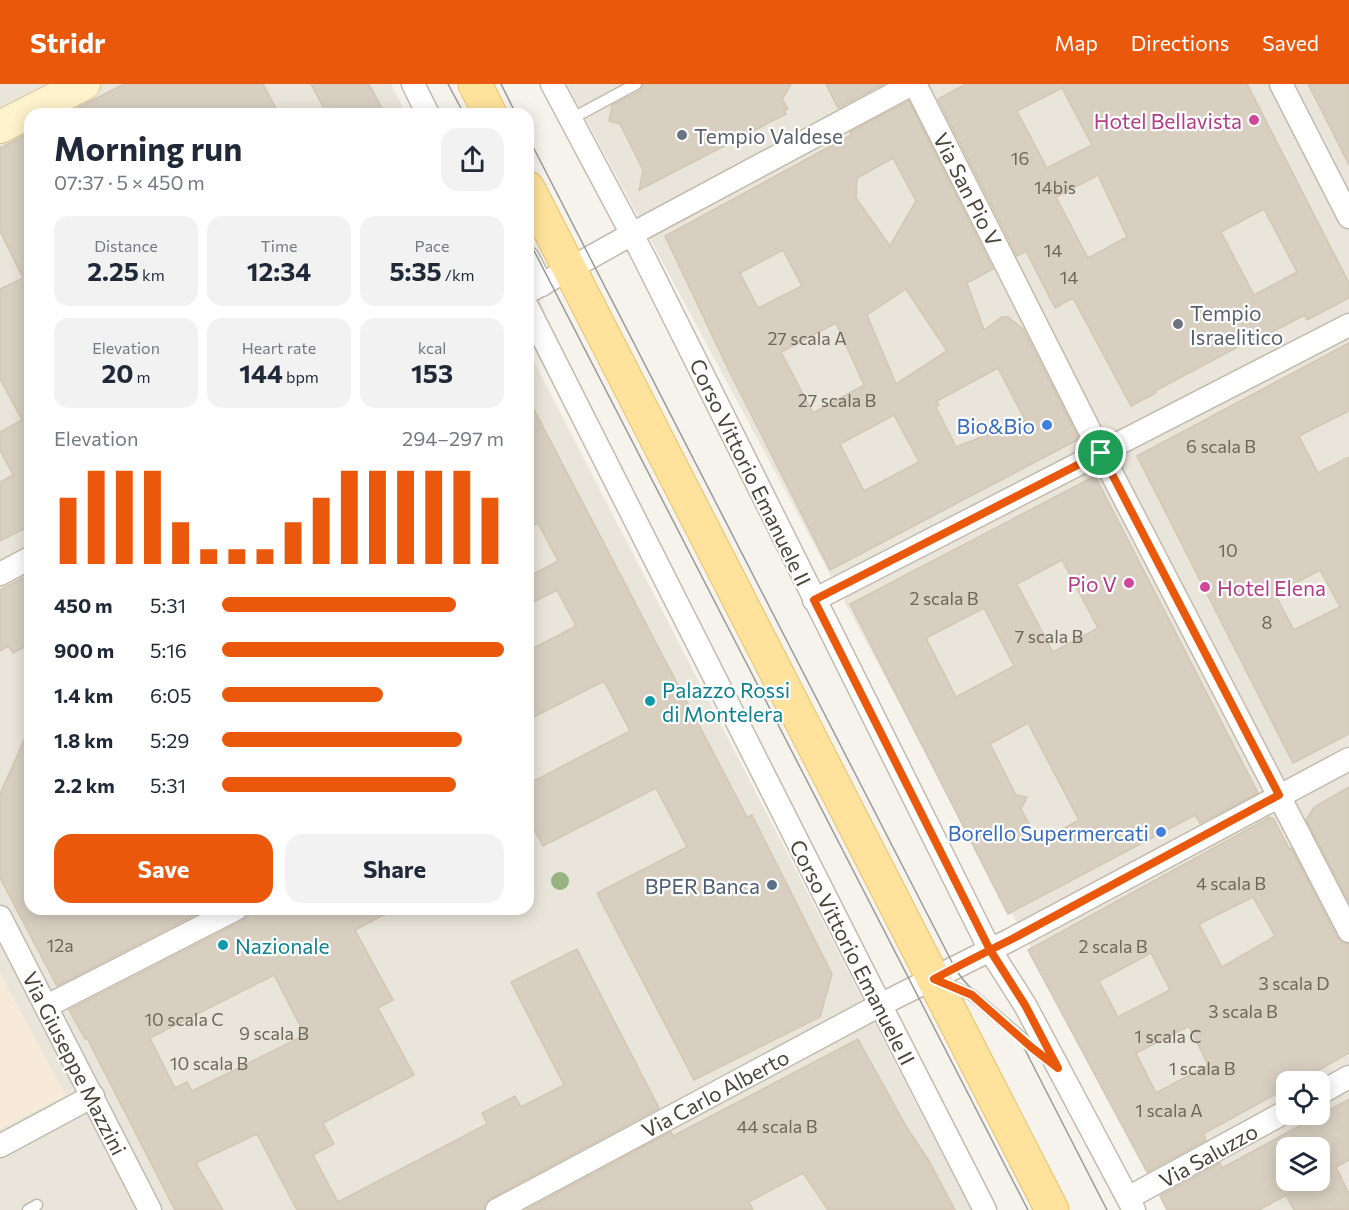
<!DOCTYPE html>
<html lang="en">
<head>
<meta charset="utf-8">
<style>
  body { margin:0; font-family:Commissioner,sans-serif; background:#f2f2f3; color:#1f2937; height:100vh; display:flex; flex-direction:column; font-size:22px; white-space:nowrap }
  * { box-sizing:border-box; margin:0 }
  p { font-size:20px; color:#747a83 }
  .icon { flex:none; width:33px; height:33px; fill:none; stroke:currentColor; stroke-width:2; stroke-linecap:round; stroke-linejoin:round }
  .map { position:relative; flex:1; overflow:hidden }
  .details { position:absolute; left:24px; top:24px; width:510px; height:807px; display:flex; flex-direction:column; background:#fff; border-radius:18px; box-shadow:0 3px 15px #0003 }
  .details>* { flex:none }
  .buttons { position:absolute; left:1276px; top:987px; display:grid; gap:12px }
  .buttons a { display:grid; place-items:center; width:54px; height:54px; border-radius:12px; background:#fff; box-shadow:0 3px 15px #0003; font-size:30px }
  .pin { position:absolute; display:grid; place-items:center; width:51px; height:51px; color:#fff; margin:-26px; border:3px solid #fff; border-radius:50%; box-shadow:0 2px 6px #0007 }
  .round { display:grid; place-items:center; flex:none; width:63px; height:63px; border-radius:18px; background:#f2f2f3 }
  .headline { display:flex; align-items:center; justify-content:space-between; height:102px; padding:0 30px }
  h1 { font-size:33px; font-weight:700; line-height:45px }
  .figures { display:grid; grid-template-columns:repeat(3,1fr); gap:9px; height:102px; padding:6px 30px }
  .figures div { display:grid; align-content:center; border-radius:15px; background:#f2f2f3; text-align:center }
  .figures b { font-size:26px; font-weight:700 }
  .figures small { font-size:16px; font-weight:400 }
  .figures p { font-size:16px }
  .chart { height:168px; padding:12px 30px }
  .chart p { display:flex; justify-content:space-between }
  .chart svg { width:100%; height:108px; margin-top:6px; stroke:#ea580c; stroke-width:6 }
  .primary-button { display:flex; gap:12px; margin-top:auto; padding:12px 30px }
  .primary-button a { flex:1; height:69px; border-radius:18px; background:#ea580c; color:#fff; font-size:24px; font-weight:700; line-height:69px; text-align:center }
  .primary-button a+a { background:#f2f2f3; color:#1f2937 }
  ul { padding:0 30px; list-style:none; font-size:20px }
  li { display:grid; grid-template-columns:96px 72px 1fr; align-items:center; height:45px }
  li i { height:15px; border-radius:8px; background:#ea580c }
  header { display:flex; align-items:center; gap:36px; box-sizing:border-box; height:84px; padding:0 30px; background:#ea580c; color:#fff }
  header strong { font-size:28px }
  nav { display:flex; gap:33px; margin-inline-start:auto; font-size:21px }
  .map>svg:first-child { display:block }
  .residential { fill:#eae5da; fill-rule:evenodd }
  .commercial { fill:#f7ead8 }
  .building { fill:#d8cfc1; stroke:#d3c7b4; stroke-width:1.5; fill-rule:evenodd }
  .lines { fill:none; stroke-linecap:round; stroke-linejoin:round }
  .lane-casing { stroke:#c2bbae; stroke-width:13 }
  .street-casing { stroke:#c2bbae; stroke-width:25 }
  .secondary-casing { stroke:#d6c79b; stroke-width:34 }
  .primary-casing { stroke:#e6c16a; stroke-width:35 }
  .lane { stroke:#fff; stroke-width:10 }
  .street { stroke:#fff; stroke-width:22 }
  .secondary { stroke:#fff3cd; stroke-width:32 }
  .primary { stroke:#ffe39c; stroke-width:33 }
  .tram { stroke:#9a9a9a; stroke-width:1.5 }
  .tree { fill:#97b381 }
  .route-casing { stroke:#fff; stroke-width:12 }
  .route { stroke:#ea580c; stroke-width:8 }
  .hotel-dot { fill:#d1479c; stroke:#fff; stroke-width:2 }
  .worship-dot { fill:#6b7280; stroke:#fff; stroke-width:2 }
  .shop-dot { fill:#3f7fe0; stroke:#fff; stroke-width:2 }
  .culture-dot { fill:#0f9aa8; stroke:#fff; stroke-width:2 }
  .service-dot { fill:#5c6f8a; stroke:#fff; stroke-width:2 }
  .labels { text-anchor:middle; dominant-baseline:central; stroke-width:4.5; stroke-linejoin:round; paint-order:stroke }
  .number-label { font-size:18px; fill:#6e675b }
  .hotel-label { font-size:21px; fill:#b23c85; stroke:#fff; text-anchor:end }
  .worship-label { font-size:21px; fill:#5b616d; stroke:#fff; text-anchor:start }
  .street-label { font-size:21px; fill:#4b4439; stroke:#fff }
  .shop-label { font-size:21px; fill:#366cbe; stroke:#fff; text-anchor:end }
  .culture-label { font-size:21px; fill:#0d838f; stroke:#fff; text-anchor:start }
  .service-label { font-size:21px; fill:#4e5e75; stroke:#fff; text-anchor:end }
</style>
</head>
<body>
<header>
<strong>Stridr</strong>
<nav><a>Map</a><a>Directions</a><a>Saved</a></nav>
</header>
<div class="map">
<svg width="1349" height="1126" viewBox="0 0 1349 1126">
  <rect width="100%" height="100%" fill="#f6f3ec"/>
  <g class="residential">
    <path d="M0,0H391L406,30H30V825H528V266L971,1126H0Z"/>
    <path d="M567,0H1349V1126H1171ZM1287,998H1320V1030H1287ZM1287,1064H1320V1096H1287Z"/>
  </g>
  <path class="commercial" d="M0,889L66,1011L0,1045Z"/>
  <g class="building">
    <path d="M124,0H263L279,30H66Z"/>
    <path d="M311,0H369L385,30H327Z"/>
    <path d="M643,0H791L782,15L788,25L784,27L786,30L639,106L643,86L620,40L609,37L612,21L640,7Z"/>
    <path d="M826,0H883L838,24Z"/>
    <path d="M966,0H1247L1349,199V214L1307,236L1305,231L1248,260L1247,258L1155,307L1156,309L1131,322L1073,214L1055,224L1026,167L1017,172L938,15ZM1062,4L1092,61L1047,84L1017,27ZM1098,91L1127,153L1088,174L1056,113ZM1264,125L1297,188L1254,211L1221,148Z"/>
    <path d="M1308,0H1349V81L1329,41Z"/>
    <path d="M909,17L993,185L967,199L984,246L1002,233H1008L1023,245L1079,355L830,486L729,287L665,152L851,51L850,48ZM893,74L916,117L890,162L856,114L857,94ZM783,166L802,202L758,224L740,189ZM906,205L947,267L896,300L867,231ZM836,239L864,301L813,329L781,268ZM998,284L1025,336L956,363L936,323L939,321L937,317ZM894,331L919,378L864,407L840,360Z"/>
    <path d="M30,48V442L0,457V398L13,391L0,366V348L22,336L0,295V205L23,194L0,147V64Z"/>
    <path d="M1349,259V327L1299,352L1318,389L1349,373V650L1293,679L1137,372ZM1320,486L1340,523L1294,546L1275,510Z"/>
    <path d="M528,314L747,733L752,731L832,890L820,933L694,996L597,809L687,763L656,704L543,762L528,734V700L630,647L604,597L528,636V567L576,542L557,506L528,521V493L558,477L538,439L528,444Z"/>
    <path d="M1095,392L1258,709L1200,739L1195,731L1008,830L850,520ZM1062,476L1098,544L1053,568L1017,500ZM984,524L1014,582L956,613L926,554ZM1028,639L1079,736L1039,758L1021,725L1027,713L1016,711L990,660Z"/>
    <path d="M30,490V560L13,569L8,562L0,567V506Z"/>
    <path d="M30,643V825H206L57,902L0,794V710Z"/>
    <path d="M1349,703V818L1306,736L1314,723Z"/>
    <path d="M1270,733L1271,735L1273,734L1290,766L1291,764L1337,853L1342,859L1349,860V969L1298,998H1287V1004L1203,1050L1206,1056L1147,1088L1028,866ZM1253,813L1275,852L1222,883L1199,840ZM1151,869L1170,906L1118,933L1099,897ZM1189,942L1208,981L1156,1009L1136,969Z"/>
    <path d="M249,825H395L355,846L393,916L378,924L414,991L323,1039L334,1060L313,1071L338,1118L487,1040L482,1029L515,1012L521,1023L564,1001L511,898L577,865L659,1024L491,1114L485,1119L484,1126H297L257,1050L196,1079L223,1126H175L87,954L85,955L69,926L242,837L248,832ZM274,891L305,951L192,1007L187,998L175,1004L150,954Z"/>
    <path d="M858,955L907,1044L929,1077L955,1126H828L803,1089L749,1118L753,1126H526L671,1048L673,1052Z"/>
    <path d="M1349,1015V1076L1336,1083L1349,1110V1126H1294L1286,1111L1259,1126H1167L1160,1112L1220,1079L1222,1084ZM1287,1064H1320V1096H1287Z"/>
  </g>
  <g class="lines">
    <g class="lane-casing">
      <g id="lane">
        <path d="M571,35L636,0"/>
        <path d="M944,899L972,911L1049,977"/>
        <path d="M28,1126L37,1121"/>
      </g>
    </g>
    <g class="street-casing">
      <g id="street">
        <path d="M413,0L428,30"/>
        <path d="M552,0L644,173L990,866L1025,921L1134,1126"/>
        <path d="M915,0L1101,369L1349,847"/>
        <path d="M1281,0L1349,133"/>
        <path d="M528,174L542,201"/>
        <path d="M528,208L632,150L912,0"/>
        <path d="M528,224L865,891L985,1126"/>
        <path d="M0,490L30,474"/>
        <path d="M814,516L1349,241"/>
        <path d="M0,833L150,1126"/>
        <path d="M47,922L236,825"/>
        <path d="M1320,1009L1349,993"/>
        <path d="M0,1062L93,1012"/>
        <path d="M1128,1114L1287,1027"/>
        <path d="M497,1126L880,921L1012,855L1349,675"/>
      </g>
    </g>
    <g class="secondary-casing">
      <path id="secondary" d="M0,43L84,0"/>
    </g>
    <g class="primary-casing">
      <g id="primary">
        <path d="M475,0L490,30"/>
        <path d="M528,104L1052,1126"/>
      </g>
    </g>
    <use href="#lane" class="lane"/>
    <use href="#street" class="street"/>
    <use href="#secondary" class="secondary"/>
    <use href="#primary" class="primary"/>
    <g class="tram">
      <path d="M448,0L464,30"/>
      <path d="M501,0L516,30"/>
      <path d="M528,53L955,884C971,911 1001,926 1018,952L1107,1126"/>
      <path d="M528,155L1028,1126"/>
    </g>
  </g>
  <circle class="tree" cx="560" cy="797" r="9"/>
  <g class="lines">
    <g class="route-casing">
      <path id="route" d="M1101,369L1279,711L1012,855C986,868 960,881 934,895L972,911L1031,963L1058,984L1025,921L990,866L814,516L1101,369"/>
    </g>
    <use href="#route" class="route"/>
  </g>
  <g class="hotel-dot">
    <circle cx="1254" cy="36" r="6"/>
    <circle cx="1129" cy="499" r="6"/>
    <circle cx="1205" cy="503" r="6"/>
  </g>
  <g class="worship-dot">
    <circle cx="682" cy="51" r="6"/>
    <circle cx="1178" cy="240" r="6"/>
  </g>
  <g class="shop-dot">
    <circle cx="1047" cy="341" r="6"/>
    <circle cx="1161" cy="748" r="6"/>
  </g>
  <g class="culture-dot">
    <circle cx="650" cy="617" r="6"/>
    <circle cx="223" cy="861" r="6"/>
  </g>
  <circle class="service-dot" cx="772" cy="801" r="6"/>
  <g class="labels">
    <g class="number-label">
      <text x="1020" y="74">16</text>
      <text x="1055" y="103">14bis</text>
      <text x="1053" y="166">14</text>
      <text x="1069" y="193">14</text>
      <text x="807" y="254">27 scala A</text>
      <text x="837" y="316">27 scala B</text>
      <text x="1221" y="362">6 scala B</text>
      <text x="1228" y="466">10</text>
      <text x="944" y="514">2 scala B</text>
      <text x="1267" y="538">8</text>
      <text x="1049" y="552">7 scala B</text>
      <text x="1231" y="799">4 scala B</text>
      <text x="60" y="861">12a</text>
      <text x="1113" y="862">2 scala B</text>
      <text x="1294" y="899">3 scala D</text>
      <text x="1243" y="927">3 scala B</text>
      <text x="184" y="935">10 scala C</text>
      <text x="274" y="949">9 scala B</text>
      <text x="1168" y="952">1 scala C</text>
      <text x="209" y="979">10 scala B</text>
      <text x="1202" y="984">1 scala B</text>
      <text x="1169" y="1026">1 scala A</text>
      <text x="777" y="1042">44 scala B</text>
    </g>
    <g class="hotel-label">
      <text x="1242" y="36">Hotel Bellavista</text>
      <text x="1117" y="499">Pio V</text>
      <text x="1217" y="503" text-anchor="start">Hotel Elena</text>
    </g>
    <g class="worship-label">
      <text x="694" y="51">Tempio Valdese</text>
      <text x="1190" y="228">Tempio<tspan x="1190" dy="24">Israelitico</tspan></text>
    </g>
    <g class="street-label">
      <text transform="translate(968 105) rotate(63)">Via San Pio V</text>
      <text transform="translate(751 388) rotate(64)">Corso Vittorio Emanuele II</text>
      <text transform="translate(853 868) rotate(63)">Corso Vittorio Emanuele II</text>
      <text transform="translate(75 979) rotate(63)">Via Giuseppe Mazzini</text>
      <text transform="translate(715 1009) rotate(-28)">Via Carlo Alberto</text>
      <text transform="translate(1208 1071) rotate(-29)">Via Saluzzo</text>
    </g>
    <g class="shop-label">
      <text x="1035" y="341">Bio&amp;Bio</text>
      <text x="1149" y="748">Borello Supermercati</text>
    </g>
    <g class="culture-label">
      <text x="662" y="605">Palazzo Rossi<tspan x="662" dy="24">di Montelera</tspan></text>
      <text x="235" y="861">Nazionale</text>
    </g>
    <g class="service-label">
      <text x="760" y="801">BPER Banca</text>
    </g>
  </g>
</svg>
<div class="buttons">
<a><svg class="icon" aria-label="locate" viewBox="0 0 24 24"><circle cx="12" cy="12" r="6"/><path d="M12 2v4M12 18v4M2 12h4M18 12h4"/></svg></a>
<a><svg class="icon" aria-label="layers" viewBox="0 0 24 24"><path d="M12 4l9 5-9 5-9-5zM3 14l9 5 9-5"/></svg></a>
</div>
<div class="pin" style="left:1101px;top:369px;background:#1e9e55"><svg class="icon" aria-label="arrive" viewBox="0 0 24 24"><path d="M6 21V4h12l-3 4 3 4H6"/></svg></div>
<section class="details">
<div class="headline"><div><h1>Morning run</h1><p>07:37 · 5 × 450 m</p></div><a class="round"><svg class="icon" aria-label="share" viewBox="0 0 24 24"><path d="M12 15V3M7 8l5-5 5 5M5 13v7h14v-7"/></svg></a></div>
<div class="figures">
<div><p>Distance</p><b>2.25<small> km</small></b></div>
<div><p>Time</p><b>12:34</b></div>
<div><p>Pace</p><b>5:35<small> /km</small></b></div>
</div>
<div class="figures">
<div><p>Elevation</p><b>20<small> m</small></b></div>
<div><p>Heart rate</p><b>144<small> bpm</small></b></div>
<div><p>kcal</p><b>153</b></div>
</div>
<div class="chart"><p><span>Elevation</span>294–297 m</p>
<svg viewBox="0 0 160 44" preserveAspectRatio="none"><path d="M5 44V17M15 44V6M25 44V6M35 44V6M45 44V27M55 44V38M65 44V38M75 44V38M85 44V27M95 44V17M105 44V6M115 44V6M125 44V6M135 44V6M145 44V6M155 44V17"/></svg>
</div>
<ul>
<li><b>450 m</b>5:31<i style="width:83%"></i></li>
<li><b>900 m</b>5:16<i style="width:100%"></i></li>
<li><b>1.4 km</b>6:05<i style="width:57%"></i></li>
<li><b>1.8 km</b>5:29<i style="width:85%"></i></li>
<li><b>2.2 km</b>5:31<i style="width:83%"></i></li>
</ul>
<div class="primary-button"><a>Save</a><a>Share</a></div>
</section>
</div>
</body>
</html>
